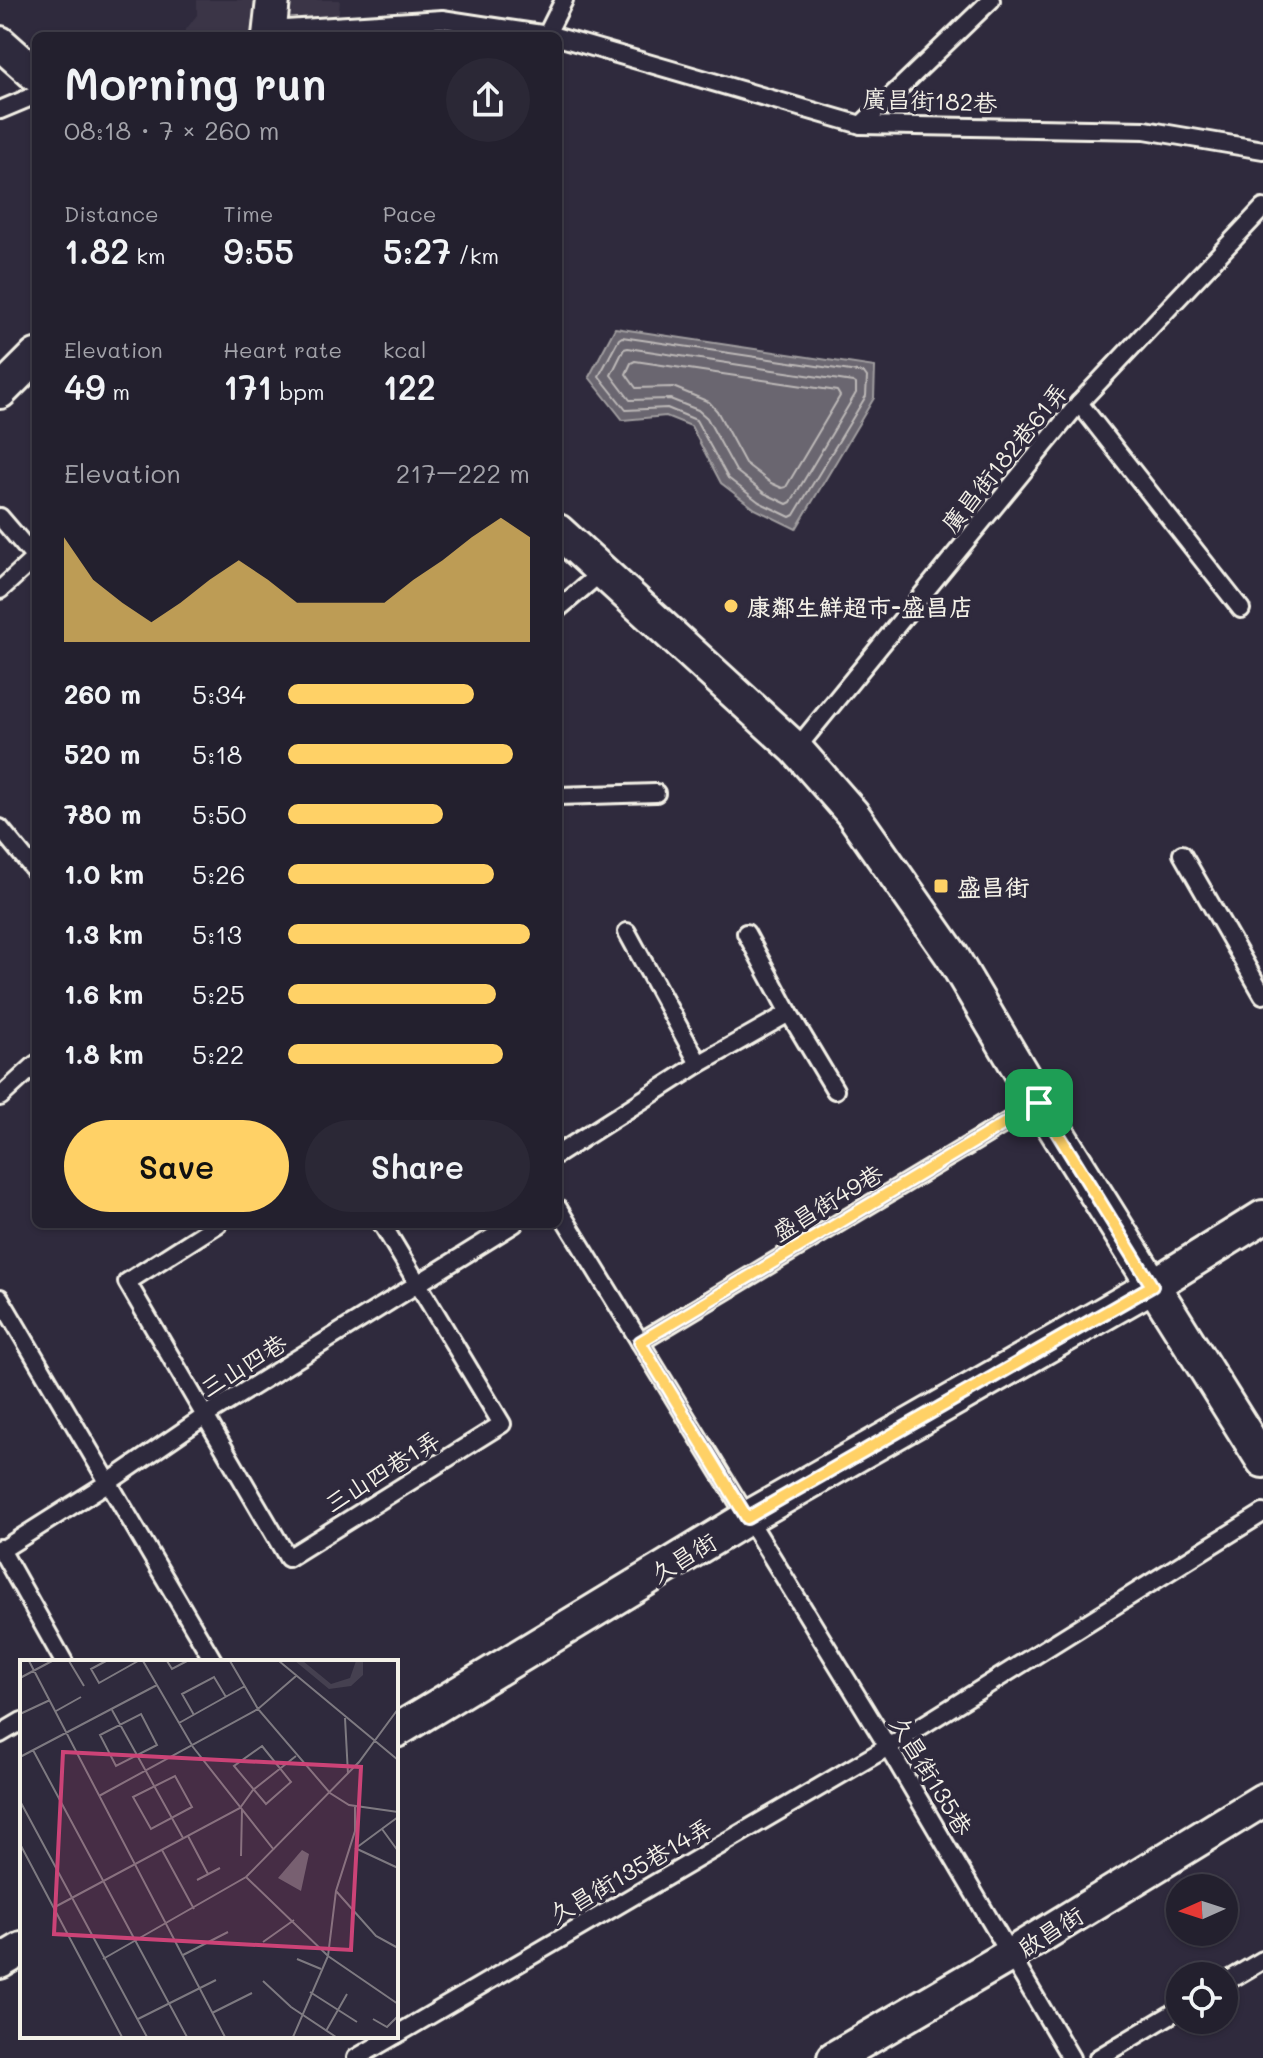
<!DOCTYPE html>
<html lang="en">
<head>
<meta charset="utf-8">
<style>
  body { margin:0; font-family:Mali,"LXGW WenKai TC",sans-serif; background:#2b2836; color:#f1f3f6; height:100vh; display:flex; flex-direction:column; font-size:30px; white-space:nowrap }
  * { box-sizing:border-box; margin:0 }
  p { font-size:26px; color:#a3a3aa }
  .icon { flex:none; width:44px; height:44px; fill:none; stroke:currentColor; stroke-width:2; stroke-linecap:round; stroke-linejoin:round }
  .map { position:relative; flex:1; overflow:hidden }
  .side { position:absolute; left:32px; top:32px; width:530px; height:1196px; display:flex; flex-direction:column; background:#23202e; border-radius:12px; box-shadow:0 2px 6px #0004,0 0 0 2px #403e4a }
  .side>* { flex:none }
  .needle { width:52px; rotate:267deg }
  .buttons { position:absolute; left:1166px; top:1874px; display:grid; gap:16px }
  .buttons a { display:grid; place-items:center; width:72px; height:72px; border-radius:50%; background:#23202e; box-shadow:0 2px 6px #0004,0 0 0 2px #403e4a; font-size:40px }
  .pin { position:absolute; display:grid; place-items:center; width:68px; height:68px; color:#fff; margin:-34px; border-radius:16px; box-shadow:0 4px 12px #0006 }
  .round { display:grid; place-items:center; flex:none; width:84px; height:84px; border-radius:42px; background:#2b2836 }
  .overview { display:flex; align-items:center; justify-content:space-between; height:136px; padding:0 32px }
  h1 { font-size:44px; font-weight:600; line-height:60px }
  .stats { display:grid; grid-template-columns:repeat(3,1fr); gap:12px; height:136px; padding:8px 32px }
  .stats div { display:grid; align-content:center }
  .stats b { font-size:34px; font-weight:600 }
  .stats small { font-size:22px; font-weight:400 }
  .stats p { font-size:22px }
  .chart { height:224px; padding:16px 32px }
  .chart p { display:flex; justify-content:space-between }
  .chart svg { width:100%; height:144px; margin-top:8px; fill:#ffd166; opacity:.7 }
  .action { display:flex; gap:16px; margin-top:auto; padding:16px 32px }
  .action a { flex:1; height:92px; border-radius:48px; background:#ffd166; color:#111; font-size:32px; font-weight:600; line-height:92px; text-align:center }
  .action a+a { background:#2b2836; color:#f1f3f6 }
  ul { padding:0 32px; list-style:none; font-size:26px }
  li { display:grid; grid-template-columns:128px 96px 1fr; align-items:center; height:60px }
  li i { height:20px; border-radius:10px; background:#ffd166 }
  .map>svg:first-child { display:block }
  .built { fill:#3b3647 }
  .water { fill:#6a6670; stroke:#a19ea0; stroke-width:2 }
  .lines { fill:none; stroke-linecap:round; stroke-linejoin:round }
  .shore { stroke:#bdb9b8; stroke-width:2 }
  .service-casing { stroke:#f4f1e8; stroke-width:22 }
  .minor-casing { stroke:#f4f1e8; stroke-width:38 }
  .service { stroke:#2f2a3d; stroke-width:16 }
  .minor { stroke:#2f2a3d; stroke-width:32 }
  .route-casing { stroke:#fff; stroke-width:16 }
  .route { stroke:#ffd166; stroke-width:10 }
  .poi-dot { fill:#ffd166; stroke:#2f2a3d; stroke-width:3 }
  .labels { text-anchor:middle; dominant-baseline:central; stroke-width:7; stroke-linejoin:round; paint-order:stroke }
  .street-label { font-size:24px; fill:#f4f1e8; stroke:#2f2a3d }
  .poi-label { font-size:24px; font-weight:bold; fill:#f4f1e8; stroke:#2f2a3d; text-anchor:start }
  .inset-road { fill:none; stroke:#7e7a81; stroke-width:2 }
  .view { fill:#cc4377; fill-opacity:0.15; stroke:#cc4377; stroke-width:4 }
  .inset-edge { fill:none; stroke:#f4f1e8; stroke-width:4 }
</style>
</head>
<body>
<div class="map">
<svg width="1263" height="2058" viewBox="0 0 1263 2058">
  <rect width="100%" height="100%" fill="#2f2a3d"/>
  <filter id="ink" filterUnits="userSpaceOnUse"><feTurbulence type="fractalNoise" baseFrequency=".0125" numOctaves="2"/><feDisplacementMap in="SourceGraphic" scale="16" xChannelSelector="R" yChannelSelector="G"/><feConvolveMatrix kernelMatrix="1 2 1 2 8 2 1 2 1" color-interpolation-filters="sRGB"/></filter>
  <g filter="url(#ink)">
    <path class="built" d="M197,0H340L337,36H181L197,15Z"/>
    <path class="water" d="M615,328L875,367L874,398L796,529L755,509L721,483L691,426L666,416L623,420L589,377Z"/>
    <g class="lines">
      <g class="shore">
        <path d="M622,337L864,373L867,377L866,396L794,515L790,517L759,502L728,478L696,420L667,408L626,410L599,376L619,339Z"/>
        <path d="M628,348L853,382L856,384V393L791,502L787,504L764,493L736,471L707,418L698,410L670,399L630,400L611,375L624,349Z"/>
        <path d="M635,361L837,391L840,396L786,487L782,488L771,483L745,463L717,411L709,402L673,387L636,388L626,374L631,363Z"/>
      </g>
      <g class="service-casing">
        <g id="service">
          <path d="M270,30L442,19L555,36"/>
          <path d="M547,34L564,0"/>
          <path d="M558,37L861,125L1145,130L1263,150"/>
          <path d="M0,110L36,95"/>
          <path d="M861,125L991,0"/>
          <path d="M1079,403L1241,609"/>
          <path d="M0,517L36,559"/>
          <path d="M0,590L36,557"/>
          <path d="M558,609L603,571"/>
          <path d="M796,749L1079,403L1263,208"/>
          <path d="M558,796L656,793"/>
          <path d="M0,828L36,872"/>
          <path d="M1182,854L1263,995"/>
          <path d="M627,932L699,1064"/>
          <path d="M746,933L789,1013L835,1090"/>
          <path d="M0,1097L36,1064"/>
          <path d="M558,1154L699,1064L789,1013"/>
          <path d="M558,1208L888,1747L1071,2058"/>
          <path d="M218,1224L127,1282L288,1558L502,1424L382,1224"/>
          <path d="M0,1298L214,1662"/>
          <path d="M640,1342L1039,1103"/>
          <path d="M0,1548L64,1662"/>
          <path d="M0,1551L109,1482L205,1416L514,1224"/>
          <path d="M0,1734L22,1721"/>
          <path d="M1224,1983L1263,1960"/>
          <path d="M396,2035L888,1747L1263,1513"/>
          <path d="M356,2058L394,2036"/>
          <path d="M1098,2058L1180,2009"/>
        </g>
      </g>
      <g class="minor-casing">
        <g id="minor">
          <path d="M269,36L273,0"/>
          <path d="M0,43L36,75"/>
          <path d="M0,392L36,356"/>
          <path d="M558,531L796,749L852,813L952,956L1039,1103L1263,1461"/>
          <path d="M396,1731L747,1518L1152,1286L1263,1217"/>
          <path d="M0,1962L22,1949"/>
          <path d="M834,2058L1010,1955L1263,1800"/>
        </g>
      </g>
      <use href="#service" class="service"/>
      <use href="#minor" class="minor"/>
    </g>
  </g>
  <g class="lines" filter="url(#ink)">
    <g class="route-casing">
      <path id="route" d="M1039,1103L1152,1286L747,1518L640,1342Z"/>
    </g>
    <use href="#route" class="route"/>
  </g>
  <g class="poi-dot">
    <circle cx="731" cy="606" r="8"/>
    <rect x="933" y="878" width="16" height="16" rx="4"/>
  </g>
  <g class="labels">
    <g class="street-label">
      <text transform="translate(930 100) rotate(2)">廣昌街182巷</text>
      <text transform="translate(1004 457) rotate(-51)">廣昌街182巷61弄</text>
      <text transform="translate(827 1202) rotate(-31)">盛昌街49巷</text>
      <text transform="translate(243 1365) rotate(-32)">三山四巷</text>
      <text transform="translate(382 1471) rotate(-32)">三山四巷1弄</text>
      <text transform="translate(683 1557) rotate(-31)">久昌街</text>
      <text transform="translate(932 1775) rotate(59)">久昌街135巷</text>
      <text transform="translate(630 1870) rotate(-30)">久昌街135巷14弄</text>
      <text transform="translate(1050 1931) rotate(-32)">啟昌街</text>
    </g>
    <g class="poi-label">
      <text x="747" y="606">康鄰生鮮超市-盛昌店</text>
      <text x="957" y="886">盛昌街</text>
    </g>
  </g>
  <g transform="translate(20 1660)">
    <rect width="378" height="378" fill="#2f2a3d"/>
    <path d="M275,1H283L311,24L330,18L336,1H343V15L331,26L309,29Z" fill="#454050"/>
    <path d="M282,190L289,194L281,231L258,218Z" fill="#6a6670"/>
    <path class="inset-road" d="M9,1L205,377M49,1L64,26M86,1L71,9L79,23L118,1M123,1L173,87L254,190M147,1L152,9L167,1M210,1L238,49L310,133L329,145L378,152M259,1L378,100M0,18L32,1M92,50L163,178M36,51L61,37M0,54L30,40M121,54L137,85L96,106L80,75ZM174,55L162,34L194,17L206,37M325,58L328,114M159,63L225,26M242,86L271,122L246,144L214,106ZM13,90L167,377M0,97L137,25M155,116L172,147L131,169L113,137ZM79,136L238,49L276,16M0,141L127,377M362,169L378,191M168,176L188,214M0,184L102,377M335,188L378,208M336,188L378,157M142,190L174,249M221,196L222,149M226,217L308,296L378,344M177,220L200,208M316,231L356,276L378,288M33,248L220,148L233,130L276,96M243,282L274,260M163,295L208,272M83,299L226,217L339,102L378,49M277,299L301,309M243,321L271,347L316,377M290,332L337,362M192,353L232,333M118,359L196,320M353,359L367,367L378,356M306,371L327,334M273,377L308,296L316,231L335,171V146"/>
    <path class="view" d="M43,92L341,107L331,290L34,274Z"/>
    <rect width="378" height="378" class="inset-edge"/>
  </g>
</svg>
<div class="buttons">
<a><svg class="needle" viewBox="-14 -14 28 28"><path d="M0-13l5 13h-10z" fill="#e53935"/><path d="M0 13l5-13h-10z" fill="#a3a3aa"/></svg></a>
<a><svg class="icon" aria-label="locate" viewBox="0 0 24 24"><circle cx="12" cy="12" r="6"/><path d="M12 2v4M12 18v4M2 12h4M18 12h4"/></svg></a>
</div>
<div class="pin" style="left:1039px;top:1103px;background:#1e9e55"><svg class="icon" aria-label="arrive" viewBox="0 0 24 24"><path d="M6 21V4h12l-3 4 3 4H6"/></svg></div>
<section class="side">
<div class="overview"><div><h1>Morning run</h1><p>08:18 · 7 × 260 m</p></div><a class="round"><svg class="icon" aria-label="share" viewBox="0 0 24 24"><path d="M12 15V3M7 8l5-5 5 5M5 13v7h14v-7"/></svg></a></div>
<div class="stats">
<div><p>Distance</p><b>1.82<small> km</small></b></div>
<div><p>Time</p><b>9:55</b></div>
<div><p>Pace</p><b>5:27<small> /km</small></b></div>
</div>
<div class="stats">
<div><p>Elevation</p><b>49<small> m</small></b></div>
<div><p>Heart rate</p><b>171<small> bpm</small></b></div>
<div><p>kcal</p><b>122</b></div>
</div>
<div class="chart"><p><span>Elevation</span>217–222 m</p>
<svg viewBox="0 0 160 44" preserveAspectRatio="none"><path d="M0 44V12L10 25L20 32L30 38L40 32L50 25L60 19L70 25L80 32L90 32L100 32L110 32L120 25L130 19L140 12L150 6L160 12V44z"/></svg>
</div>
<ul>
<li><b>260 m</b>5:34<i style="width:77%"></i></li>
<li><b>520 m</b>5:18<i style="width:93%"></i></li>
<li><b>780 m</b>5:50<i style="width:64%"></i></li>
<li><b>1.0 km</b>5:26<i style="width:85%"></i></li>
<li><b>1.3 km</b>5:13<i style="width:100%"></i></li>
<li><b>1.6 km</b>5:25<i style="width:86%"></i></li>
<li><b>1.8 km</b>5:22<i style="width:89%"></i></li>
</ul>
<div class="action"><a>Save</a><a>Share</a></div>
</section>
</div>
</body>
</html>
